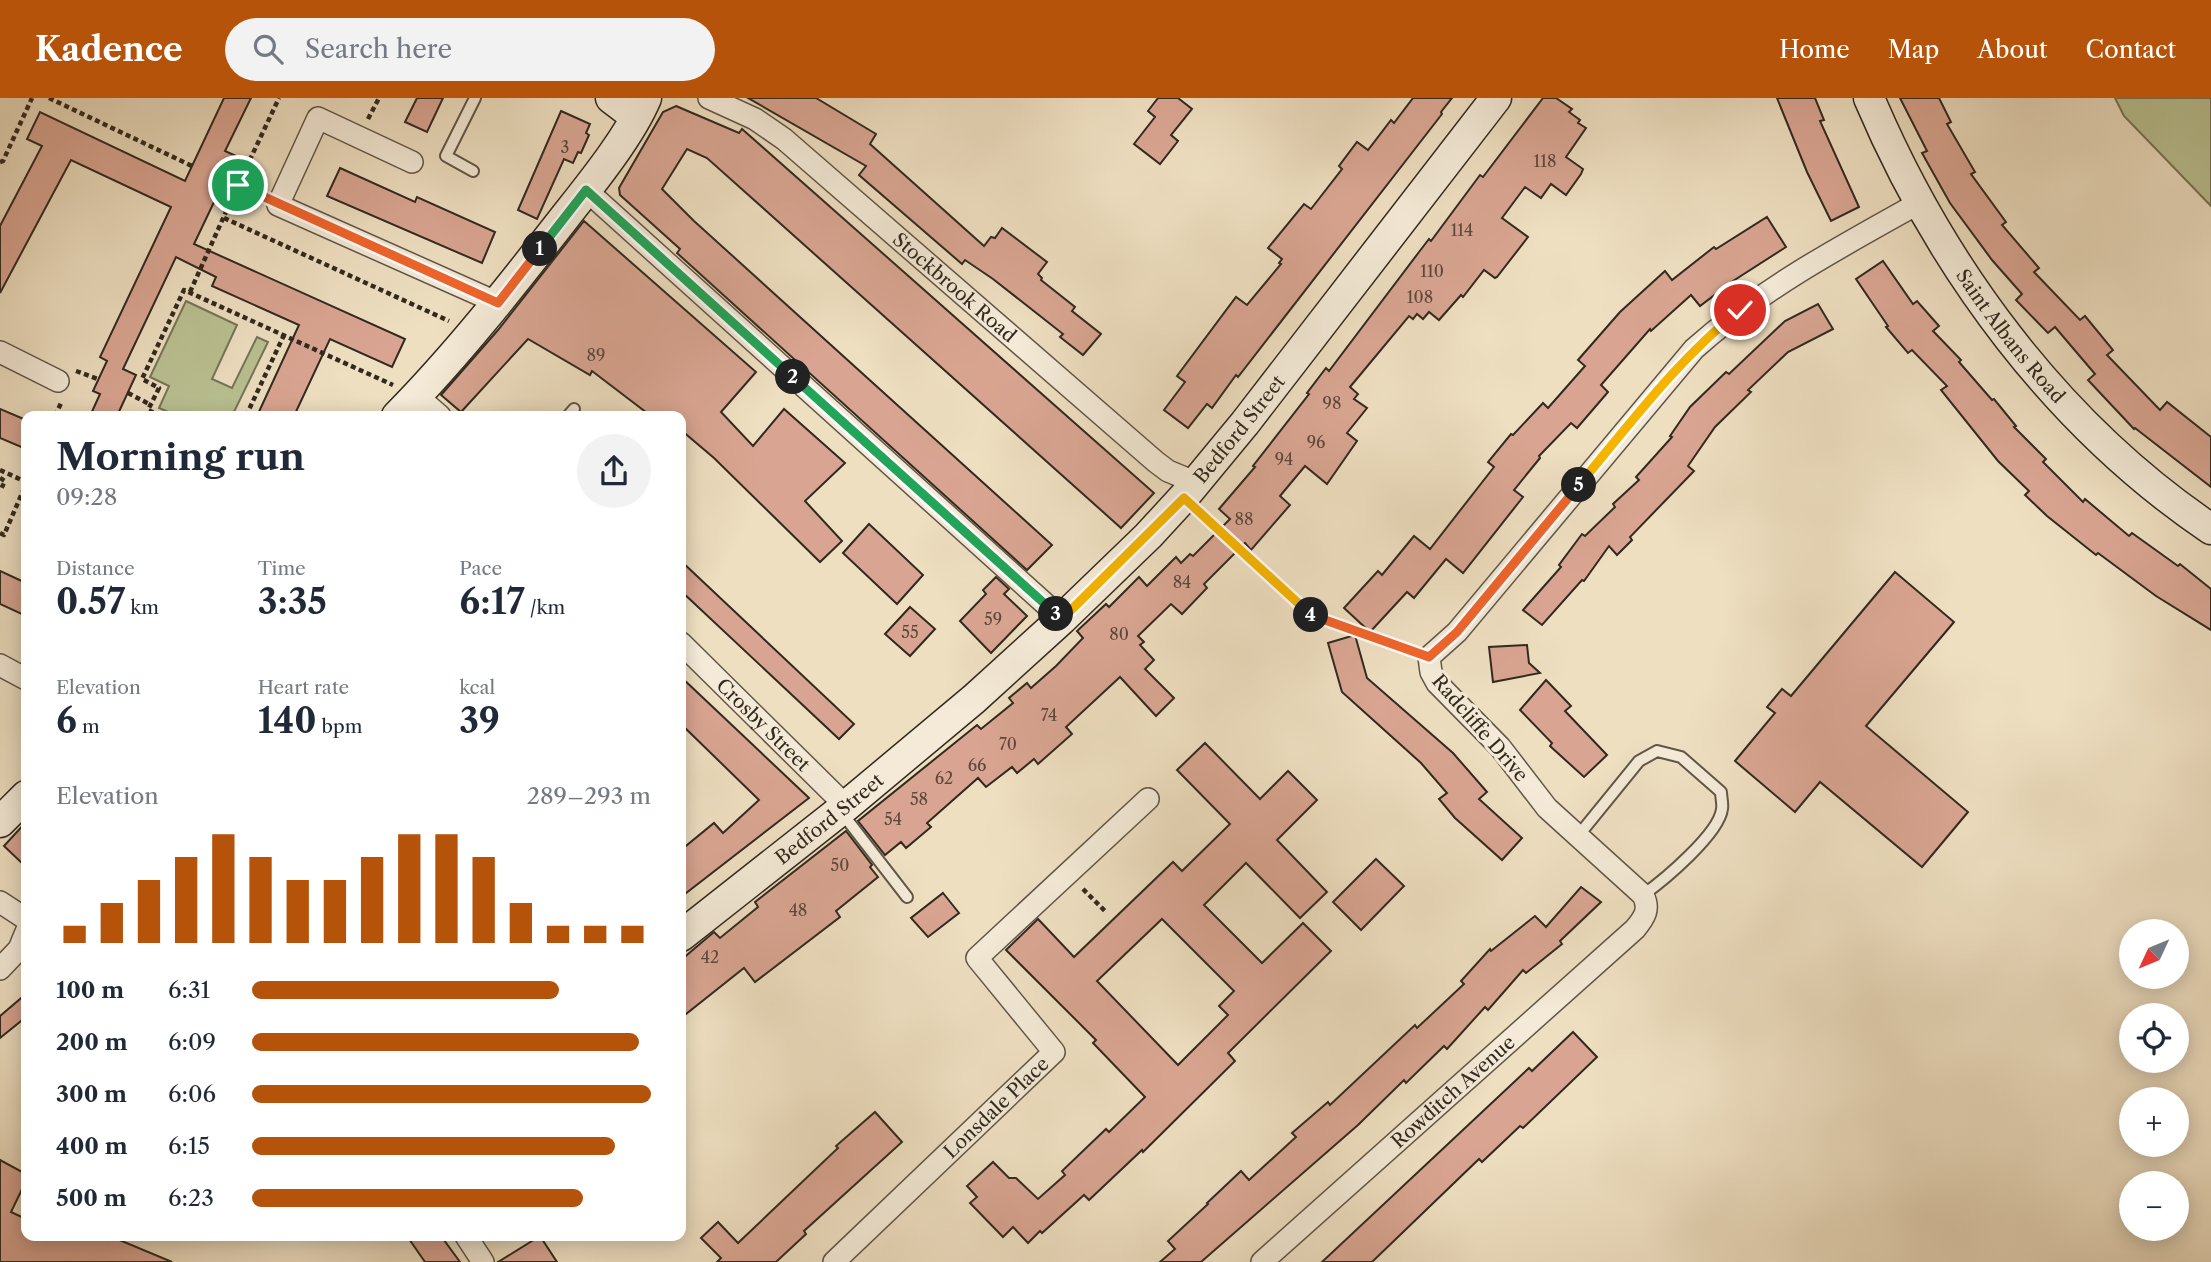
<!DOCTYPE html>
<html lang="en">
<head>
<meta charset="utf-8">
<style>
  body { margin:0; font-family:"Libre Caslon Text",serif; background:#f2f2f3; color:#1f2937; height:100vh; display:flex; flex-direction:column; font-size:26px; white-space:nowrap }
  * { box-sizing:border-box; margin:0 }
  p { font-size:23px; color:#747a83 }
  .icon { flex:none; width:38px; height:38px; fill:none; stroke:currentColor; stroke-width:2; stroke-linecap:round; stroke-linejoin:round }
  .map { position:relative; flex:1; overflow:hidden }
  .sheet { position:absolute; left:21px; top:313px; width:665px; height:830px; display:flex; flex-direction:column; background:#fff; border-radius:14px; box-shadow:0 4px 18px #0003 }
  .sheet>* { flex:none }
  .needle { width:46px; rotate:226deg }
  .buttons { position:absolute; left:2119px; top:821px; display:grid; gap:14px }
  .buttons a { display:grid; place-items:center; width:70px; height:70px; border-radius:50%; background:#fff; box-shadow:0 4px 18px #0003; font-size:35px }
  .pin { position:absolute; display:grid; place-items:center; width:60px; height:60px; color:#fff; margin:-30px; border:4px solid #fff; border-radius:50%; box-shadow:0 2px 7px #0007 }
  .km { position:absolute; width:35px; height:35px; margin:-18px; border-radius:50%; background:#222; color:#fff; font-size:19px; line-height:35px; text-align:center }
  .round { display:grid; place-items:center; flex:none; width:74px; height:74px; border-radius:37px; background:#f2f2f3 }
  .headline { display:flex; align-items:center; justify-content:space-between; height:119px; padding:0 35px }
  h1 { font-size:38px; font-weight:700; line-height:52px }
  .figures { display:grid; grid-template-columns:repeat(3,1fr); gap:10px; height:119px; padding:7px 35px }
  .figures div { display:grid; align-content:center }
  .figures b { font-size:35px; font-weight:700 }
  .figures small { font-size:19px; font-weight:400 }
  .figures p { font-size:19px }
  .chart { height:196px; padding:14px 35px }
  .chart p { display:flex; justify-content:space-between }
  .chart svg { width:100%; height:126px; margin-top:7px; stroke:#b45309; stroke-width:6 }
  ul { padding:0 35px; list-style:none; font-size:23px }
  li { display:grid; grid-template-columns:112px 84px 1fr; align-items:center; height:52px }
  li i { height:18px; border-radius:9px; background:#b45309 }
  header { display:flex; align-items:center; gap:42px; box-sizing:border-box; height:98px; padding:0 35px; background:#b45309; color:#fff }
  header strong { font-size:33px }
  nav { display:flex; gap:38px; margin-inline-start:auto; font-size:24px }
  .search { width:490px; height:63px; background:#f2f2f3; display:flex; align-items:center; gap:18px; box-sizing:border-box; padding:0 24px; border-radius:38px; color:#747a83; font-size:26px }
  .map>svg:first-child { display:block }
  .green { fill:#bac192; stroke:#767558; stroke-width:2 }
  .building { fill:#d9a592; stroke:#31291e; stroke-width:2; fill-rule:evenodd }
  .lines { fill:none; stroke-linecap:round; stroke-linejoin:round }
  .lane-casing { stroke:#605647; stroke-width:14 }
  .street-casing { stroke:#605647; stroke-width:24 }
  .secondary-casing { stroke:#31291e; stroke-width:33 }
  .path { stroke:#31291e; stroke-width:4.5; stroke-dasharray:5 3.5; stroke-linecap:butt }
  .lane { stroke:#f4ead7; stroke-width:10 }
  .street { stroke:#f4ead7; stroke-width:21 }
  .secondary { stroke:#f4ead7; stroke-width:30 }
  .split-1-casing { stroke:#fff; stroke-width:14 }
  .split-2-casing { stroke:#fff; stroke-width:14 }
  .split-3-casing { stroke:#fff; stroke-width:14 }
  .split-4-casing { stroke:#fff; stroke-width:14 }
  .split-5-casing { stroke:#fff; stroke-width:14 }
  .split-6-casing { stroke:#fff; stroke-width:14 }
  .split-1 { stroke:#f0652b; stroke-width:9 }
  .split-2 { stroke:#22a559; stroke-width:9 }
  .split-3 { stroke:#22a559; stroke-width:9 }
  .split-4 { stroke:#f5b400; stroke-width:9 }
  .split-5 { stroke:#f0652b; stroke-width:9 }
  .split-6 { stroke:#f5b400; stroke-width:9 }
  .labels { text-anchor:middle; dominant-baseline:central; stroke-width:6; stroke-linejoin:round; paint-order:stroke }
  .number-label { font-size:16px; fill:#5b483b }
  .street-label { font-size:19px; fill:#31291e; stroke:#f4ead7 }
</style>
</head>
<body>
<header>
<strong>Kadence</strong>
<div class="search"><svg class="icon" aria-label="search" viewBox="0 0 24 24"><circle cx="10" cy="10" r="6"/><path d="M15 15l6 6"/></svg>Search here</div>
<nav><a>Home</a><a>Map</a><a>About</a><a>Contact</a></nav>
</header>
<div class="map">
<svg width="2211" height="1164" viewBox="0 0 2211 1164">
  <rect width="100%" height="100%" fill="#eedfc1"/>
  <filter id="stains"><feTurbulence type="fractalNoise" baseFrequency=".00286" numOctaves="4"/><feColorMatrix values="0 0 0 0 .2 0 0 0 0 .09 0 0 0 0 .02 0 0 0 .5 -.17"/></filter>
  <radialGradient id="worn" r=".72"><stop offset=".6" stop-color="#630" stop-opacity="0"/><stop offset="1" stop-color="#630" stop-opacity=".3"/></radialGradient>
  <g class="green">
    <path d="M2115,0H2211V108L2124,18Z"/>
    <path d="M186,203L237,227L212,281L232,290L257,239L268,244L232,318H177L159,310L169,288L150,279Z"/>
  </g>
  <g class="building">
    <path d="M224,0H251L225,53L236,58L194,146L405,241L392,269L330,241L294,318H257L299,227L212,188L216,179L176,159L123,271L136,277L117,318H90L100,296L93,293L107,263L100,259L171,109L71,62L0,195V128L42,48L27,41L40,14L185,83Z"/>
    <path d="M417,0H443L427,34L405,24Z"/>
    <path d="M748,0H816L876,36L870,46L984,148L991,139L995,140L1002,130L1047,164L1038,176L1042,180L1041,182L1075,209L1072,213L1101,236L1083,257L1060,239L1063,236L993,181L965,162L962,166L859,77L866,68Z"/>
    <path d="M1158,0H1178L1192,11L1171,37L1178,43L1160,66L1134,46L1155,19L1148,13Z"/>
    <path d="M1413,0H1452L1441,14L1442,16L1238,279L1236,277L1212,310L1207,306L1188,330L1164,312L1185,284L1177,278L1236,199L1247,207L1281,166L1279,165L1282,161L1268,150L1304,106L1311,111L1342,71L1339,68L1357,44L1368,52L1391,22L1394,25Z"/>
    <path d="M1543,0H1556L1572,11L1569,14L1580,22L1578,25L1586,30L1566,59L1583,71L1581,76L1566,97L1551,86L1541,100L1525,89L1502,120L1528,139L1497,179L1495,180L1484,172L1463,199L1461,197L1439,222L1429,214L1423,221L1417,216L1413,221L1409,218L1350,289L1358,296L1354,301L1367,310L1347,335L1357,343L1327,386L1305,368L1280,398L1290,407L1251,452L1245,445L1204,486L1207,490L1182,516L1171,506L1138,538L1144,544L1140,547L1154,562L1145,571L1174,600L1156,618L1120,579L1066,629L1072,636L1038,666L1034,661L1017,675L1012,669L986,689L978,680L927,725L931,729L906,750L901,744L885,757L858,723L977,627L981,631L1013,605L1009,600L1027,585L1031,590L1056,568L1083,540L1077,533L1106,506L1109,509L1139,479L1147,488L1176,459L1181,465L1190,456L1193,458L1230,421L1219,411L1255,369L1253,368L1309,296L1307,295L1326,270L1329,273L1419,154L1429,141L1431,143L1480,77L1483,79Z"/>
    <path d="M1777,0H1815L1824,22L1820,23L1859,109L1831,123L1807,74Z"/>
    <path d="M1900,0H1939L1951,24L1947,26L1975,74L1971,76L2006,124L2002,127L2039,170L2034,174L2080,222L2085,218L2113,252L2107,257L2160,312L2167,304L2211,339V389L2135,330L2134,331L2088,282L2095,276L2055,229L2048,235L2016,202L2022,196L1992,162L1950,105L1922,55L1927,53Z"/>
    <path d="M676,8L739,35L742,31L1154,395L1121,430L707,60L687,51L662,91L694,123L1052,447L1027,472L677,155L680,151L620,97L619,90L663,14Z"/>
    <path d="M561,13L590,26L586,35L589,37L581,55L578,54L573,65L564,61L537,121L518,112Z"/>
    <path d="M340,70L415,104L417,99L495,134L482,165L327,98Z"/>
    <path d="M1767,119L1786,149L1733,183L1700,208L1691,197L1651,233L1650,231L1601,287L1608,294L1577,330L1571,325L1539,358L1540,360L1514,392L1523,399L1463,475L1446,461L1414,500L1407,494L1370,534L1344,510L1378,473L1382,477L1414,438L1430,451L1494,369L1488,364L1511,336L1513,337L1543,305L1548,310L1585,268L1578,262L1620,214L1665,173L1672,182L1714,149L1716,151Z"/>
    <path d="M584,123L756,274L721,314L753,348L784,311L845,365L805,403L842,443L820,464L714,360L681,332V318H651L592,273L590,277L528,241L461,314L441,297L498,232Z"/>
    <path d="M1883,163L1913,206L1917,203L1939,228L1933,233L1961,262L1959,264L1992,302L1994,301L2016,328L2014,329L2046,361L2043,364L2083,404L2085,401L2129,438L2132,435L2178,468L2180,466L2211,491V532L2156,498L2098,455L2096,457L2047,418L2025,397L2029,393L1998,363L1941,292L1947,288L1912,252L1908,255L1886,229L1888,228L1856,181Z"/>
    <path d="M1818,206L1833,231L1788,254L1748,292L1751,294L1715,329L1688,368L1694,373L1630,439L1632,442L1617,457L1609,448L1584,483L1582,482L1542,527L1523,512L1561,469L1559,467L1582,436L1585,438L1615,409L1613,406L1639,382L1636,379L1672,339L1670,338L1690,309L1726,274L1729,276L1785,223Z"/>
    <path d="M0,311L26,322V351L0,340Z"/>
    <path d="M869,426L923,477L897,506L843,455Z"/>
    <path d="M681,463L854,626L839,641L681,493Z"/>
    <path d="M0,473L26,485V518L0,506Z"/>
    <path d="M1895,474L1954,524L1866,628L1968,714L1922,769L1820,684L1795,714L1735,663L1775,615L1767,609L1782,591L1791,598Z"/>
    <path d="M996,479L1009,491L1004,496L1027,518L991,555L960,523L986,496L983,492Z"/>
    <path d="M910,509L935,531L910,558L885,536Z"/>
    <path d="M1355,537L1367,580L1453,655L1487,694L1479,701L1522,740L1502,762L1455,720L1439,701L1447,695L1421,665L1342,594L1328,545Z"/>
    <path d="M1527,547L1529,565L1540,575L1493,584L1489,549Z"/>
    <path d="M681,579L809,700L681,799V752L714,725L723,735L759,702L681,626Z"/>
    <path d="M1546,582L1571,608L1565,613L1607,657L1584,679L1550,648L1552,645L1520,612Z"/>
    <path d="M1205,645L1260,701L1288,673L1317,702L1277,742L1327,794L1300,820L1246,765L1204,807L1262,865L1303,825L1331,853L1228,955L1235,963L1143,1054L1142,1052L1089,1102L1084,1097L1042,1135L1040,1133L1028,1145L1013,1129L1003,1139L970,1105L977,1099L967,1088L993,1064L1009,1080H1016L1038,1101L1065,1077L1062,1073L1106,1031L1109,1034L1145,999L1093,945L1096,942L1006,852L1038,821L1074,859L1173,764L1182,773L1230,726L1177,672ZM1162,821L1234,893L1219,908L1228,917L1178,967L1097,883Z"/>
    <path d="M26,724V769L4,748Z"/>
    <path d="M846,733L872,767L870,769L878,779L836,813L840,819L755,884L744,870L681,920V862L714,834L720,840L758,809L755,804Z"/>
    <path d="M1376,761L1404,788L1361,832L1333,804Z"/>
    <path d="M1581,789L1601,804L1560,843L1562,846L1526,875L1523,872L1488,912L1485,909L1447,951L1444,948L1406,985L1404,982L1358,1027L1201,1164H1160L1175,1151L1168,1143L1208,1106L1207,1105L1241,1073L1249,1082L1296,1039L1292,1035L1328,1004L1330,1007L1415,927L1417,930L1464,886L1461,883L1490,851L1491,853L1535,818L1546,829Z"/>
    <path d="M943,795L959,815L928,839L911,820Z"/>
    <path d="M26,896V919L0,940V918Z"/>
    <path d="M1573,934L1597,959L1523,1030L1520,1028L1482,1064L1479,1061L1372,1164H1322L1529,970L1532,973Z"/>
    <path d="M875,1014L902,1044L804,1133L806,1136L776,1164H717L721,1160L701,1140L718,1124L738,1145L838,1050L836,1048Z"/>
    <path d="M0,1062L26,1076V1083L11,1114L26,1121V1138H96L108,1142L110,1138L172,1164H0Z"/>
    <path d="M407,1138H441L460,1164H425Z"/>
    <path d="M540,1138L557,1164H498Z"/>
  </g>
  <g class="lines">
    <g class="lane-casing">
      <g id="lane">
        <path d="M473,73L446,58L475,0"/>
        <path d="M568,318L574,311"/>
        <path d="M842,715L907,799"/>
        <path d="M1578,738L1639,663L1657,653L1681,659L1721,694C1721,699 1723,706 1722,711C1719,736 1664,782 1643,797"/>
      </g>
    </g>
    <g class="street-casing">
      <g id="street">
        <path id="s1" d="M709,0L755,21L784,41L1156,364L1168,373L1197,385"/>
        <path d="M412,64L318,20L278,107L498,205"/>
        <path d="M586,92L1062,521"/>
        <path d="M0,254L58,283"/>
        <path d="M417,298L440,318"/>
        <path id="s2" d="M681,545L846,708"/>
        <path d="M0,567L26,581"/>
        <path d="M0,804L26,821"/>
        <path d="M0,871L19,851L26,834"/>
        <path d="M466,1138L483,1164"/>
        <path id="s3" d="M834,1164L1054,954L977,860L1148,701"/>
        <path id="s4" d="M1262,1164L1635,831C1645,819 1650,811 1643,797L1547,710L1500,649L1437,585L1431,574L1429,559L1457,534L1694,251C1761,191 1840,149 1919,105"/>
      </g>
    </g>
    <g class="secondary-casing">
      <g id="secondary">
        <path d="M611,0L636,19"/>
        <path id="s5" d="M1869,0C1941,170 2057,327 2211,431"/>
        <path d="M397,318C458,256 512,187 565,119C591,86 630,38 646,0"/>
        <path d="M0,724L26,698"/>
        <path id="s6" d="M681,838L846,708L974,601L1062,521L1148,438L1183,400L1245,325L1496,0"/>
      </g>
    </g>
    <g class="path">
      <path d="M49,0L192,68"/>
      <path d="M368,21L379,0"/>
      <path d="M0,64L3,63L32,0"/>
      <path d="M224,81L238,87L279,0"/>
      <path d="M224,120L449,223"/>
      <path d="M190,194L238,87L261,99"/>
      <path d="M76,273L98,281"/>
      <path d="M128,295L151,307"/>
      <path d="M55,318L62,303"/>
      <path d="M161,318L148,312L159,290L142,281L184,192L393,287"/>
      <path d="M246,318L284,237"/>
      <path d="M0,372L26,384"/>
      <path d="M0,380L5,383L0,393"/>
      <path d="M1200,416L1307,516L1409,552"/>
      <path d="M0,435L4,437L26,386"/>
      <path d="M1083,791L1105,813"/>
    </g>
    <use href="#lane" class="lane"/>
    <use href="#street" class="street"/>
    <use href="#secondary" class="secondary"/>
  </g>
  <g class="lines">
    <g class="split-1-casing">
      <path id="split-1" d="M238,87L498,205L540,151"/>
    </g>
    <g class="split-2-casing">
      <path id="split-2" d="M540,151L586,92L793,279"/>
    </g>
    <g class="split-3-casing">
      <path id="split-3" d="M793,279L1056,516"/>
    </g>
    <g class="split-4-casing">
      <path id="split-4" d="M1056,516L1062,521L1184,400L1311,517"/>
    </g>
    <g class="split-5-casing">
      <path id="split-5" d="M1311,517L1429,559L1457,534L1579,387"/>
    </g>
    <g class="split-6-casing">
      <path id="split-6" d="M1579,387C1630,326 1677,262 1740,212"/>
    </g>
    <use href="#split-1" class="split-1"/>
    <use href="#split-2" class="split-2"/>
    <use href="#split-3" class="split-3"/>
    <use href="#split-4" class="split-4"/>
    <use href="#split-5" class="split-5"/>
    <use href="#split-6" class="split-6"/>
  </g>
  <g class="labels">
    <g class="number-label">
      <text x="565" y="49">3</text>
      <text x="1545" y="63">118</text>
      <text x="1462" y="132">114</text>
      <text x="1432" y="173">110</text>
      <text x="1420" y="199">108</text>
      <text x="596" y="257">89</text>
      <text x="1332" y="305">98</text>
      <text x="1316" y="344">96</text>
      <text x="1284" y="361">94</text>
      <text x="1244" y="421">88</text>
      <text x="1182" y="484">84</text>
      <text x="993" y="521">59</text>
      <text x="910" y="534">55</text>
      <text x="1119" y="536">80</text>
      <text x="1049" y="617">74</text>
      <text x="1008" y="646">70</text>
      <text x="977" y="667">66</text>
      <text x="944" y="680">62</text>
      <text x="919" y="701">58</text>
      <text x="893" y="721">54</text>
      <text x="840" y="767">50</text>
      <text x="798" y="812">48</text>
      <text x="710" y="859">42</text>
    </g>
    <g class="street-label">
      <text stroke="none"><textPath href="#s1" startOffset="312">Stockbrook Road</textPath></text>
      <text stroke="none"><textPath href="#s5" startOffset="278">Saint Albans Road</textPath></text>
      <text stroke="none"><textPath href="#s6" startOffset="756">Bedford Street</textPath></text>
      <text stroke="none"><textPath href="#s2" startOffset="116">Crosby Street</textPath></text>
      <text transform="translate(1480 630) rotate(49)">Radcliffe Drive</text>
      <text stroke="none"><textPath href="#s6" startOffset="189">Bedford Street</textPath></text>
      <text stroke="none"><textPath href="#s4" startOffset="256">Rowditch Avenue</textPath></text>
      <text stroke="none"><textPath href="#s3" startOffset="224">Lonsdale Place</textPath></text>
    </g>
  </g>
  <rect width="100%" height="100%" filter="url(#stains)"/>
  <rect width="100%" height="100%" fill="url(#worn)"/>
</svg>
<div class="buttons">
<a><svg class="needle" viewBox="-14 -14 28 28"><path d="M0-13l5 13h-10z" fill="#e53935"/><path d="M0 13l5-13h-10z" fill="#747a83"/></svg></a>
<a><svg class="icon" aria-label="locate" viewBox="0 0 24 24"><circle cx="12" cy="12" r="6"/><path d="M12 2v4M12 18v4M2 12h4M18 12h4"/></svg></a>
<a>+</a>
<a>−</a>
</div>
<div class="pin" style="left:238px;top:87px;background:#1e9e55"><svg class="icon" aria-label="arrive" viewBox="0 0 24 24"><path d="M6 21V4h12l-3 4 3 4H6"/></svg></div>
<div class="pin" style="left:1740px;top:212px;background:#d93025"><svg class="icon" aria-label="check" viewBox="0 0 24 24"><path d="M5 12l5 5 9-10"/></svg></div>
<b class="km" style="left:540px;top:151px">1</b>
<b class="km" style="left:793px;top:279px">2</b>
<b class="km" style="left:1056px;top:516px">3</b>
<b class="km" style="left:1311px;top:517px">4</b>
<b class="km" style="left:1579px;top:387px">5</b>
<section class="sheet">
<div class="headline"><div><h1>Morning run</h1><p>09:28</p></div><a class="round"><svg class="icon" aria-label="share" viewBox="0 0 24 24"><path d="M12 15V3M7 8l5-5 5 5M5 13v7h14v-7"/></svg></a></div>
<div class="figures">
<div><p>Distance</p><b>0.57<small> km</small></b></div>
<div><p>Time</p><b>3:35</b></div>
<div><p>Pace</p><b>6:17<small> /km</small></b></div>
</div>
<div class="figures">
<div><p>Elevation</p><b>6<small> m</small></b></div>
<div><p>Heart rate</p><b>140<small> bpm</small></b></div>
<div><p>kcal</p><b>39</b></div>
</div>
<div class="chart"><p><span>Elevation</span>289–293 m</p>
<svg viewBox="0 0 160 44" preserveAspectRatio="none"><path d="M5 44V38M15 44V30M25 44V22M35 44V14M45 44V6M55 44V14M65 44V22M75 44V22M85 44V14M95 44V6M105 44V6M115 44V14M125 44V30M135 44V38M145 44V38M155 44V38"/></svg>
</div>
<ul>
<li><b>100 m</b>6:31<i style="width:77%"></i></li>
<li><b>200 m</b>6:09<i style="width:97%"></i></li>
<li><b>300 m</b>6:06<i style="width:100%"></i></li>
<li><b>400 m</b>6:15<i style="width:91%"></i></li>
<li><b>500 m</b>6:23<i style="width:83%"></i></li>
</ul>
</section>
</div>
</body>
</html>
